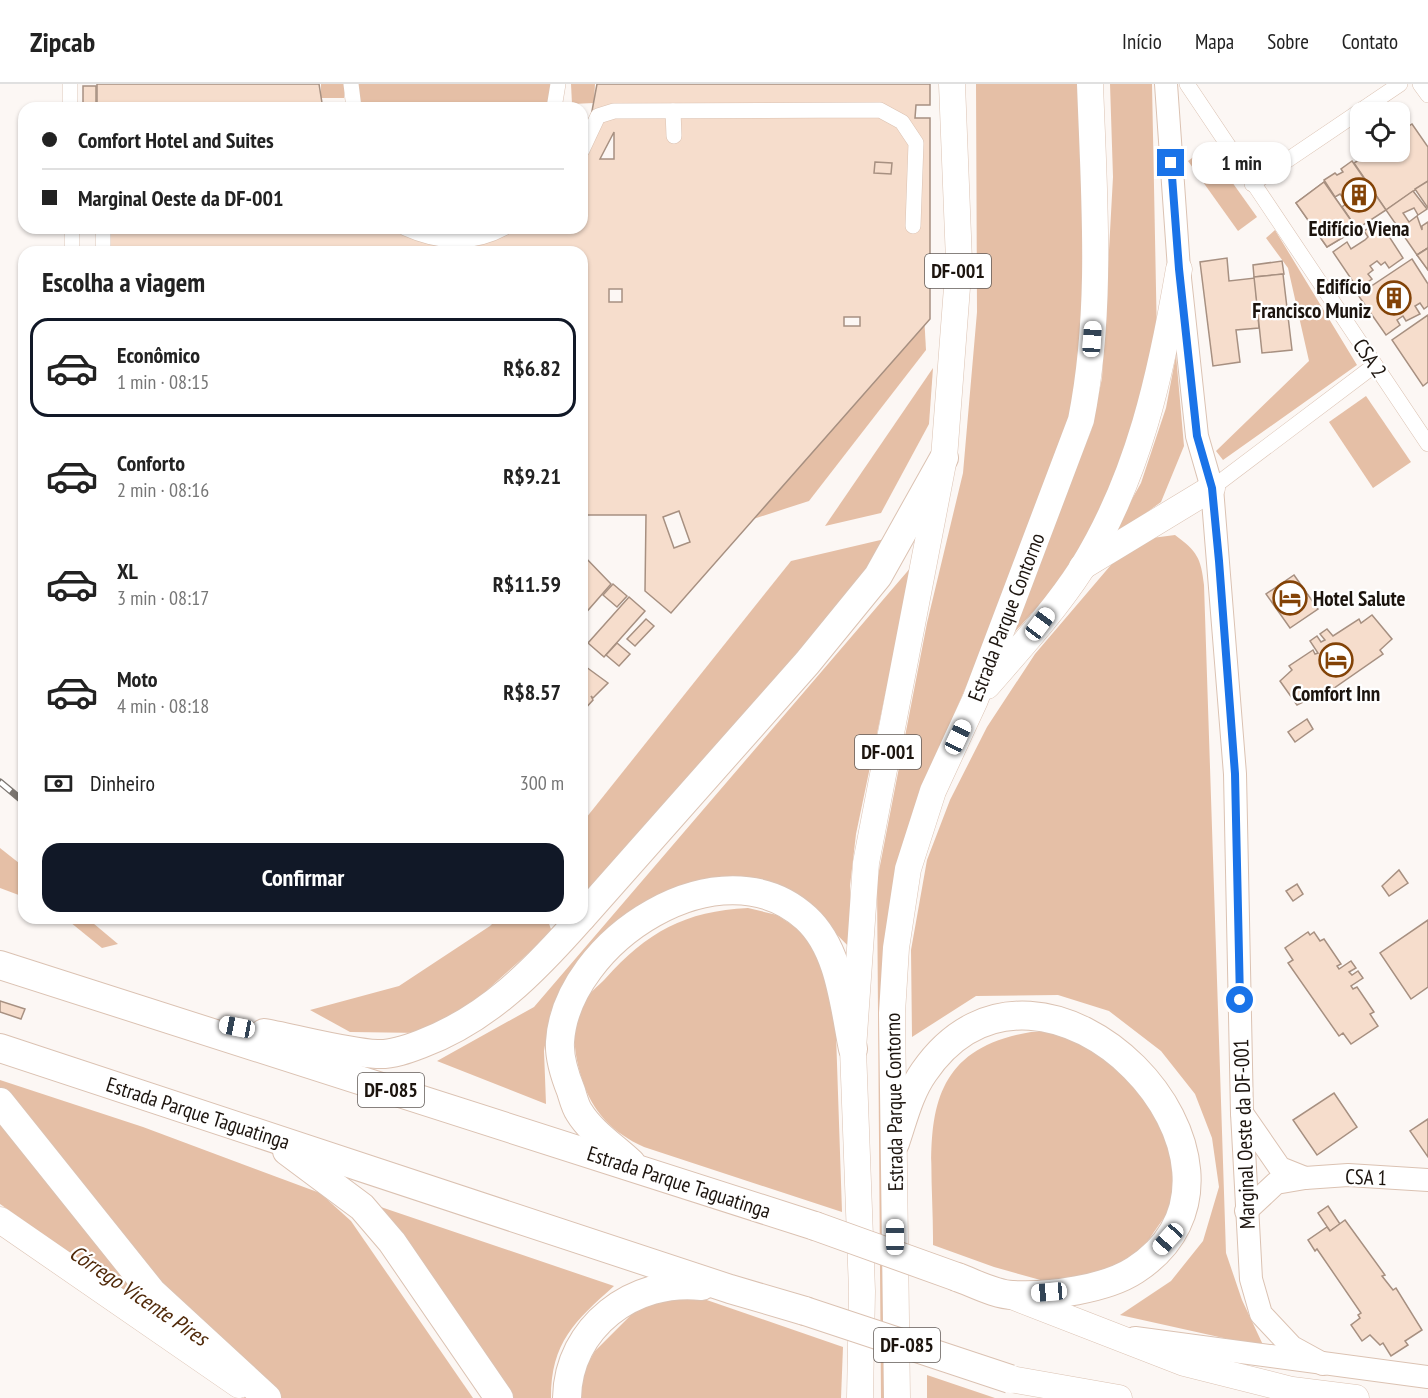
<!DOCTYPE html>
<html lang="pt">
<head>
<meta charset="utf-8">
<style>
  body { margin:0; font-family:"PT Sans Narrow",sans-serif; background:#f2f2f2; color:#222; height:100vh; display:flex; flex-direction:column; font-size:22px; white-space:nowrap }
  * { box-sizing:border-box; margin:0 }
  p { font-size:20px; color:#767676 }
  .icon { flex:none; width:33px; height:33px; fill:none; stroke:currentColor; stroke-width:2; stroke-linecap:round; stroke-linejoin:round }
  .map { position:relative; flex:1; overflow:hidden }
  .panel { position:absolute; left:18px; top:162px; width:570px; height:678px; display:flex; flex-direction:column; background:#fff; border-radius:18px; box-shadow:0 2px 4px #0004 }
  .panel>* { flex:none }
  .guide { position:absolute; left:18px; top:18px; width:570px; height:132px; border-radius:18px; box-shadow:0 2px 4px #0004; display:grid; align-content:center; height:132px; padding:0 24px; background:#fff }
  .buttons { position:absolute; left:1350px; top:18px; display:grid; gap:12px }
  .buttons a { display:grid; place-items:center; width:60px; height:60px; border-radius:12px; background:#fff; box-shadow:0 2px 4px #0004; font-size:30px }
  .end { position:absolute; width:27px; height:27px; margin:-14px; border:8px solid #1a73e8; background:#fff; box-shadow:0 0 0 3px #fff }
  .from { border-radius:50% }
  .bubble { position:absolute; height:42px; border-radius:18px; background:#fff; box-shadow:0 2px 4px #0004; font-size:20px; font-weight:600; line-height:42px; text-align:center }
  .car { position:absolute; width:18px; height:36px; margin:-18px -9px; border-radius:8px; box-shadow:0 0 4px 2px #0007; background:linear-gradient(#fff 24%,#345 0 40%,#fff 0 76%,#345 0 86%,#fff 0) }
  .guide b { display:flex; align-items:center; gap:21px; height:57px; font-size:22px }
  .guide b+b { border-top:2px solid #e0e0e0 }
  .guide i { width:15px; height:15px; background:#222 }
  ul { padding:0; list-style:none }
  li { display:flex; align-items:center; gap:18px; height:99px; margin:0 12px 9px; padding:0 12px; border:3px solid transparent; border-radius:18px }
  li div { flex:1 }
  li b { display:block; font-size:22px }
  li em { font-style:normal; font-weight:600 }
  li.current { border-color:#111827 }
  li>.icon { width:54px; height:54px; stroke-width:1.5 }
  h2 { padding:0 24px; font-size:27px; line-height:72px }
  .pay { display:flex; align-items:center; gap:15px; height:66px; padding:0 24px; font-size:22px }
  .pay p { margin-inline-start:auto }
  .primary-button { display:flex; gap:12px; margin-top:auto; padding:12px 24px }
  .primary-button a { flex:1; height:69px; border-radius:18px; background:#111827; color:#fff; font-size:24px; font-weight:600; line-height:69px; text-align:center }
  header { display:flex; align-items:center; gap:36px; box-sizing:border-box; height:84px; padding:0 30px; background:#fff; border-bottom:2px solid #e0e0e0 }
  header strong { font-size:28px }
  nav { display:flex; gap:33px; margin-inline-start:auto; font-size:21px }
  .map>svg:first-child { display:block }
  .green { fill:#e5bfa6 }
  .building { fill:#f6ddcc; stroke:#a79081; stroke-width:1.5; fill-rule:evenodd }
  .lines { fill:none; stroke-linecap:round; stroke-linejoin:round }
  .minor-casing { stroke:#dbc2b2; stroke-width:16 }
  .secondary-casing { stroke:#dbc2b2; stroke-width:24 }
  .primary-casing { stroke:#dbc2b2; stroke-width:27 }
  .trunk-casing { stroke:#dbc2b2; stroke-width:27 }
  .motorway-casing { stroke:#dbc2b2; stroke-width:30 }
  .minor { stroke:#fff; stroke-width:15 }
  .secondary { stroke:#fff; stroke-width:22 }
  .primary { stroke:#fff; stroke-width:26 }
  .trunk { stroke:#fff; stroke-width:26 }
  .motorway { stroke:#fff; stroke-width:28 }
  .rail-casing { stroke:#7c7671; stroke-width:7 }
  .rail { stroke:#fff; stroke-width:4.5; stroke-dasharray:14; stroke-linecap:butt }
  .motorway-bridge-casing { stroke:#dbc2b2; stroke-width:30; stroke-linecap:butt }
  .motorway-bridge { stroke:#fff; stroke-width:28 }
  .route { stroke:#1a73e8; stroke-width:8 }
  .labels { text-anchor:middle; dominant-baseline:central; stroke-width:4.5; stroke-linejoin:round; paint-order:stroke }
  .shield { fill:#fff; stroke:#605a56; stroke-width:1.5 }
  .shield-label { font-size:20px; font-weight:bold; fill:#1c140e }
  .poi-label { font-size:21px; font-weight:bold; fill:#1c140e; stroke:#fff }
  .street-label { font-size:21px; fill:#1c140e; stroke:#fff }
  .water-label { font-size:22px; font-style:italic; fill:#512a0a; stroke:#fff }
</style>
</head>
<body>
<header>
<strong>Zipcab</strong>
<nav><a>Início</a><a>Mapa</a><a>Sobre</a><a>Contato</a></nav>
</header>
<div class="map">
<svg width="1428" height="1314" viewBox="0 0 1428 1314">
  <rect width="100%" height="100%" fill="#fcf7f4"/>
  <g class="green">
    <rect x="321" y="0" width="23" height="14"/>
    <path d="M 354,0 L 554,0 L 550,24 L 359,24 Z"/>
    <path d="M 571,0 L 595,0 L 594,19 L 572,20 Z"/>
    <path d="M 976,0 L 1079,0 L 1080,79 L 1086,114 L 1089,207 L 1069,340 L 987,554 L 931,684 L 895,799 L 891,1314 L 881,1314 L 877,797 L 927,539 L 963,389 L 977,228 Z"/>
    <path d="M 1110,0 L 1152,0 L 1157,256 L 1144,321 L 1093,445 L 1048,511 L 1014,549 L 1035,486 L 1091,347 L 1102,294 L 1113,93 Z"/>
    <path d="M 1207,63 L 1257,133 L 1238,147 L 1188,77 Z"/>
    <path d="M 1275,146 L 1357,281 L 1223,376 L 1216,367 L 1309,277 L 1288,184 L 1266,154 Z"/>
    <path d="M 923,213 L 926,266 L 809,417 L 750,436 Z"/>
    <path d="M 1176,271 L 1184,362 L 1161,418 L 1109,456 L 1141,399 L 1166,324 Z"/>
    <path d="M 933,284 L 929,340 L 881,429 L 825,442 Z"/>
    <path d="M 1366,312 L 1411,378 L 1373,404 L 1329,338 Z"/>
    <path d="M 1175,451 C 1197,467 1201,474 1204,501 L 1226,1169 L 1242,1216 L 1264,1263 L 1120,1231 L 1171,1197 L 1203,1157 L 1219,1103 L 1212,1054 L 1195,1010 L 1161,967 L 1109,927 L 1058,911 L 976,912 L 912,953 L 911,866 L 927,776 L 950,716 L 987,643 L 1035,570 L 1122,468 L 1152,454 Z"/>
    <path d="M 889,454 L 857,504 L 582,821 L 582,739 L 791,477 Z"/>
    <path d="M 912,482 L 856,750 L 850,802 L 853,867 L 806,819 L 681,805 L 566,899 L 551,927 L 544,967 L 546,1020 L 437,977 L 534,923 Z"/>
    <path d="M 0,764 L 24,783 L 24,813 L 0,804 Z"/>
    <path d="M 748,824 L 777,831 L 804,849 L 827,884 L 836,950 L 842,1128 L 644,1063 C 613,1049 592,1028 582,995 C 574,971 570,942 583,919 C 588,910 598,902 605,895 C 647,848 685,827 748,824 Z"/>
    <path d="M 65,834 L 87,834 L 118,860 L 102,864 Z"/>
    <path d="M 498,834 L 547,834 L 552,848 L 477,915 L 422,949 L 350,948 L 310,926 L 399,902 L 490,842 Z"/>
    <path d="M 1031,948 L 1053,948 L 1073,954 L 1120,981 L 1168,1046 L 1175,1118 L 1128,1185 L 1055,1200 L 994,1183 L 933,1161 C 934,1065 908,968 1031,948 Z"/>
    <path d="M 0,996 L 143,1043 L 320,1109 L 351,1137 L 473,1314 L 276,1314 L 0,1120 Z"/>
    <path d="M 372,1120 L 614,1202 C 575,1237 551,1258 551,1314 L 513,1314 Z"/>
    <path d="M 698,1213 L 843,1263 L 841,1314 L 579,1314 L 586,1283 L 595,1267 L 635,1227 L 657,1218 Z"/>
    <path d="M 927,1291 L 995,1314 L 927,1314 Z"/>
  </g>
  <g class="building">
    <path d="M 97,0 L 319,0 L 322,19 L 317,20 L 319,24 L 110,24 L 110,20 L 97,19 Z"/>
    <path d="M 597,0 L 930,0 L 930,21 L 916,21 L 915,34 L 930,34 L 930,235 L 671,529 L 645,507 L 646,431 L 582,431 L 582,168 L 97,168 L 97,144 L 582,144 L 582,52 L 590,38 ZM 614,48 L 614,75 L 600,75 ZM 609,205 L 622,205 L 622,218 L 609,218 ZM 844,233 L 860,233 L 860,242 L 844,242 ZM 679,427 L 690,458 L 674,464 L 663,433 Z"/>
    <rect x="83" y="2" width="13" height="22"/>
    <path d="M 1412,40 L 1428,63 L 1428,97 L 1386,126 L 1354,79 L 1372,68 L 1400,68 L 1400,48 Z"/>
    <path d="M 1352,77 L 1386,126 L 1357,145 L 1342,123 L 1347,119 L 1340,110 L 1335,113 L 1324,96 L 1335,89 L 1337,91 L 1343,88 L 1341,85 Z"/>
    <path d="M 875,78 L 892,79 L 891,90 L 874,89 Z"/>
    <path d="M 1428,97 L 1428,124 L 1415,105 Z"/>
    <path d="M 1324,98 L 1357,145 L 1327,163 L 1296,119 Z"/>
    <path d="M 1324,98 L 1357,145 L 1327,163 L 1296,119 Z"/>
    <path d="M 1413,107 L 1427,125 L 1418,131 L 1414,124 L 1403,129 L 1409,138 L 1417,132 L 1422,146 L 1422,142 L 1428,138 L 1428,164 L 1417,171 L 1386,126 Z"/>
    <path d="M 1379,137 L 1403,174 L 1389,184 L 1385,178 L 1381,181 L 1377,177 L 1370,182 L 1373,186 L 1368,190 L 1372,195 L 1358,205 L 1333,168 L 1347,158 L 1351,165 L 1365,156 L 1368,153 L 1364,147 Z"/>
    <path d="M 1428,164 L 1428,186 L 1417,171 Z"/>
    <path d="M 1428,164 L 1428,186 L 1417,171 Z"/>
    <path d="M 1227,174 L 1229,197 L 1255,194 L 1259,244 L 1236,246 L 1240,278 L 1213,282 L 1200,178 Z"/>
    <path d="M 1412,175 L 1428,200 L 1428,222 L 1424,225 L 1420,219 L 1415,222 L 1420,230 L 1406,237 L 1403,232 L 1397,236 L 1400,241 L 1386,251 L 1358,211 Z"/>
    <path d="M 1282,177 L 1284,190 L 1254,193 L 1253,181 Z"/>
    <path d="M 1283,190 L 1292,266 L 1262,269 L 1254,193 Z"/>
    <path d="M 1428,231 L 1428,298 L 1423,302 L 1392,256 Z"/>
    <path d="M 582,470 L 611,500 L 583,532 L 585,534 L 582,537 Z"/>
    <path d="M 1294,491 L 1318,525 L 1290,544 L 1266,510 Z"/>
    <path d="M 613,500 L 627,512 L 617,523 L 603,511 Z"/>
    <path d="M 629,513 L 645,527 L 604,573 L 588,559 Z"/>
    <path d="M 1372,531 L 1392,555 L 1380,566 L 1383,570 L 1314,618 L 1311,614 L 1297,621 L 1280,597 L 1292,586 L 1289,582 L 1313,566 L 1315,570 L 1318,569 L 1310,557 L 1317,552 L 1321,558 L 1325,556 L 1320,550 L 1327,545 L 1333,552 L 1359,535 L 1361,539 Z"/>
    <path d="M 646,535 L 654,542 L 635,562 L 627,555 Z"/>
    <path d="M 617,559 L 630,570 L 619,582 L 606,571 Z"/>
    <path d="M 582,580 L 608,599 L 593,614 L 591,612 L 593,616 L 582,628 Z"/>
    <path d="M 1307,635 L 1313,645 L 1295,658 L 1288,648 Z"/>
    <path d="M 1399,786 L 1408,799 L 1389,812 L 1382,802 Z"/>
    <path d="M 1297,800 L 1303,810 L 1293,817 L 1286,807 Z"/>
    <path d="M 1428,836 L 1428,903 L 1411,915 L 1380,869 Z"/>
    <path d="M 1308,848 L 1310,851 L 1314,848 L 1320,857 L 1324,855 L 1341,880 L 1337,882 L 1339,885 L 1351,877 L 1356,884 L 1349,888 L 1352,891 L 1358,887 L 1363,894 L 1351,902 L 1353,905 L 1357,903 L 1374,928 L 1370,930 L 1378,942 L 1351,960 L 1343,949 L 1339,952 L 1288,879 L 1293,876 L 1285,864 Z"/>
    <path d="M 0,917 L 25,925 L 21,935 L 0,928 Z"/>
    <path d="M 1334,1009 L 1357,1043 L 1317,1071 L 1293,1036 Z"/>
    <path d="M 1428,1035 L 1428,1073 L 1410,1047 Z"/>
    <path d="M 1328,1122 L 1340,1140 L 1330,1147 L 1318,1129 Z"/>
    <path d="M 1345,1136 L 1385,1191 L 1382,1192 L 1393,1206 L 1396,1204 L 1422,1246 L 1405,1257 L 1408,1261 L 1391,1272 L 1383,1259 L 1380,1261 L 1370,1251 L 1362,1257 L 1351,1241 L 1360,1234 L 1358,1231 L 1361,1229 L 1317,1165 L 1315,1167 L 1308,1156 L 1327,1143 L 1330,1147 Z"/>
  </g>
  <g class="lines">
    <defs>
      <g id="minor">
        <path d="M 70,0 L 70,24"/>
        <path d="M 351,0 L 354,24"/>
        <path d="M 1187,0 L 1428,360"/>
        <path d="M 1420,0 L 1428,11"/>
        <path d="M 554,24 L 558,0"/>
        <path d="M 673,27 L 674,52"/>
        <path d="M 582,66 L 598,32 L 614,27 L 880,26 L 902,38 L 916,59 L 913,142"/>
        <path d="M 1252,100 L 1400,0"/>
        <path d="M 72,144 L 72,168"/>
        <path d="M 405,144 C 438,159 471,162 504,144"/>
        <path d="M 103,168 L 103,144"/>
        <path d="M 1212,404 L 1375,281"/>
      </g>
      <g id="secondary">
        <path d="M 1166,0 L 1179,185 L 1197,352 L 1212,404 L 1235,690 L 1242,1029 L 1251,1195 L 1261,1230 L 1292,1263 L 1323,1280"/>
        <path d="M 1242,1029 L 1280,1084 L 1305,1094"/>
        <path d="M 1246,1127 L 1276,1099 L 1305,1094 L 1348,1091 L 1428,1096"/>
        <path d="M 1135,1254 L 1428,1293"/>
      </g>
      <g id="primary">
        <path d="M 0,1136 L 239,1301"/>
        <path d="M 1014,1213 L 1184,1279 L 1292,1306 L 1356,1314"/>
        <path d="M 1010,1295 L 1119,1314"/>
      </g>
      <g id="trunk">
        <path d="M 1082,483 L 1212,404"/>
        <path d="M 987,602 C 1020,564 1055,526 1082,484 C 1139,392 1161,290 1179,185"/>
        <path d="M 860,1314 L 862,1207 L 853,965 L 866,779 L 944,374 L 959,177 L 952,0"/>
        <path d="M 897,1314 L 892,929 L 896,864 L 908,785 L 933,707 L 975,616 L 1081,336 C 1103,226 1094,111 1090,0"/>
      </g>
      <g id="motorway">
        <path d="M 582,833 L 807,579 L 878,492 L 944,374"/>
        <path d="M 0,881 L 815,1142"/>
        <path d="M 264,949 C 298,955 344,968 377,970 C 392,971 408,965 421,960 C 488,935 535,886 581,834"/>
        <path d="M 0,964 L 730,1205 L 805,1227"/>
        <path d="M 0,1018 L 152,1208 L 267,1314"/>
        <path d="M 895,1059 C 903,1036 909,1009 924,988 C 1043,816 1295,1082 1135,1186 C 1106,1205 1049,1213 1013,1211 C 996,1211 974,1199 957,1193"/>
        <path d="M 287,1067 L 362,1123 L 392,1158 L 499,1314"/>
        <path d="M 631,1079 C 614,1063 591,1048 579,1028 C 575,1022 573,1013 571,1007 C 565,992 559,974 560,958 C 566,857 721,756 806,834 C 840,865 844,922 853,965"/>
        <path d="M 567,1314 C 568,1243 634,1194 702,1202"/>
      </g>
    </defs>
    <use href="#minor" class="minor-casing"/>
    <use href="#secondary" class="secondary-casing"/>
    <use href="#primary" class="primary-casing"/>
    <use href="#trunk" class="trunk-casing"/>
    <use href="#motorway" class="motorway-casing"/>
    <use href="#minor" class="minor"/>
    <use href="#secondary" class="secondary"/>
    <use href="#primary" class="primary"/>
    <use href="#trunk" class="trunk"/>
    <use href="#motorway" class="motorway"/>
    <defs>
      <path id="rail" d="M 0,698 L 24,718"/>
    </defs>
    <use href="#rail" class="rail-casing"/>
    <use href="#rail" class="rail"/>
    <defs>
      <g id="motorway-bridge">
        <path d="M 815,1142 L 957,1193"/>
        <path d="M 805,1227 L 1010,1295"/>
      </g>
    </defs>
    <use href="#motorway-bridge" class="motorway-bridge-casing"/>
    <use href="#motorway-bridge" class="motorway-bridge"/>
  </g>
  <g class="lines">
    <path class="route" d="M 1171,79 L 1179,185 L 1197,352 L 1212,404 L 1219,477 L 1235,690 L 1240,916"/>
  </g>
  <defs>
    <symbol id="building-ring" viewBox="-11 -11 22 22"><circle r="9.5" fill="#fff" stroke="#834307" stroke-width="1.5"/><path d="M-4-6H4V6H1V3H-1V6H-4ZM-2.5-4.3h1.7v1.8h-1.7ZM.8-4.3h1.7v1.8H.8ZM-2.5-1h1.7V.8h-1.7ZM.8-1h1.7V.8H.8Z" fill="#834307"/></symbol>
    <symbol id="hotel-ring" viewBox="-11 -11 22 22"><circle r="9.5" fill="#fff" stroke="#834307" stroke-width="1.5"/><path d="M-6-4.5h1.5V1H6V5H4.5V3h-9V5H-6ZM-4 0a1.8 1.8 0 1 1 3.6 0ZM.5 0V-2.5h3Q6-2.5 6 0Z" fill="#834307"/></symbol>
  </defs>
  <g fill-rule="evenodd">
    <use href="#building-ring" x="1340" y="92" width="38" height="38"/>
    <use href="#building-ring" x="1375" y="195" width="38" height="38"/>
    <use href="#hotel-ring" x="1271" y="495" width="38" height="38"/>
    <use href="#hotel-ring" x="1317" y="557" width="38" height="38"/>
  </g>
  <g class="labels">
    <g class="shield">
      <rect x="925" y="170" width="66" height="34" rx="4.5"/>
      <rect x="855" y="651" width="66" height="34" rx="4.5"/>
      <rect x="358" y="989" width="66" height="34" rx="4.5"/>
      <rect x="874" y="1244" width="66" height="34" rx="4.5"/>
    </g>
    <g class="shield-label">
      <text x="958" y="187">DF-001</text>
      <text x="888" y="668">DF-001</text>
      <text x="391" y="1006">DF-085</text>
      <text x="907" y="1261">DF-085</text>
    </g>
    <g class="poi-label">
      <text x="1359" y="144">Edifício Viena</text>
      <text x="1371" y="202" text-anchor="end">Edifício<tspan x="1371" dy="24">Francisco Muniz</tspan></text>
      <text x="1313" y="514" text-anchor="start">Hotel Salute</text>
      <text x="1336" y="609">Comfort Inn</text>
    </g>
    <g class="street-label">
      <text transform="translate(1370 274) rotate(56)">CSA 2</text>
      <text transform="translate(1006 533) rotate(-69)">Estrada Parque Contorno</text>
      <text transform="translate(894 1018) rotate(-91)">Estrada Parque Contorno</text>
      <text transform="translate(198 1029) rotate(18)">Estrada Parque Taguatinga</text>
      <text transform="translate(1244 1050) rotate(-92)">Marginal Oeste da DF-001</text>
      <text transform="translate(1366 1093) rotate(2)">CSA 1</text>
      <text transform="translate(679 1098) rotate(18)">Estrada Parque Taguatinga</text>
    </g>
    <g class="water-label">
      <text transform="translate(139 1211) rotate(34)">Córrego Vicente Pires</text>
    </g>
  </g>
</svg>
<div class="buttons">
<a><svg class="icon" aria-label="locate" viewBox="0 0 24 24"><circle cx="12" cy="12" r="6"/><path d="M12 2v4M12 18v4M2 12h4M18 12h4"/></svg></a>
</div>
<i class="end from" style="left:1240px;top:916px"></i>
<i class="end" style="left:1171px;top:79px"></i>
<div class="bubble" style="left:1192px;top:58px;width:99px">1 min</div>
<i class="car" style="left:1092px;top:255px;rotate:4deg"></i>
<i class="car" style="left:1040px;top:540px;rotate:37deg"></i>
<i class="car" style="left:958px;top:653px;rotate:25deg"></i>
<i class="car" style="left:237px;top:943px;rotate:281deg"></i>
<i class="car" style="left:895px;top:1153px;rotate:0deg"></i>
<i class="car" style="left:1168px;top:1155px;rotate:222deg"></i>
<i class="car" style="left:1049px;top:1208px;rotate:265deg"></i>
<div class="guide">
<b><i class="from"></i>Comfort Hotel and Suites</b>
<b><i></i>Marginal Oeste da DF-001</b>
</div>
<section class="panel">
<h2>Escolha a viagem</h2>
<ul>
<li class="current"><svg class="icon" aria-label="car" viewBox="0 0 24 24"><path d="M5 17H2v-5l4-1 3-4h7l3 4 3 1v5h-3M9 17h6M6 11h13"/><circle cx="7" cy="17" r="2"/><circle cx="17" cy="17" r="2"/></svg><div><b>Econômico</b><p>1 min · 08:15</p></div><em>R$6.82</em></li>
<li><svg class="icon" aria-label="car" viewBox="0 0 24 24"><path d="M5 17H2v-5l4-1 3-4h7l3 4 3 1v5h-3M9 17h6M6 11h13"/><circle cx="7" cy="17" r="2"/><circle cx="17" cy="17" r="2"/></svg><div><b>Conforto</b><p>2 min · 08:16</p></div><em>R$9.21</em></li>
<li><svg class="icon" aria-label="car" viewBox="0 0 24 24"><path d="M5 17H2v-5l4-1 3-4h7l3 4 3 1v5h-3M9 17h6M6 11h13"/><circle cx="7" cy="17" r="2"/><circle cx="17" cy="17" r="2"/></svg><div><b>XL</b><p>3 min · 08:17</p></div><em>R$11.59</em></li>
<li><svg class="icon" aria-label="car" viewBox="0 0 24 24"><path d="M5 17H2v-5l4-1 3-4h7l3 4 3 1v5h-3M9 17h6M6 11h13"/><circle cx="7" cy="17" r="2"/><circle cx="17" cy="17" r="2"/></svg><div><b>Moto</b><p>4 min · 08:18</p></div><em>R$8.57</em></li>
</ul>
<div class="pay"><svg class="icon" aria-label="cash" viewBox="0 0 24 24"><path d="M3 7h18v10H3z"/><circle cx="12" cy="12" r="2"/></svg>Dinheiro<p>300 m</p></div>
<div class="primary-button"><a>Confirmar</a></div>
</section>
</div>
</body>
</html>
